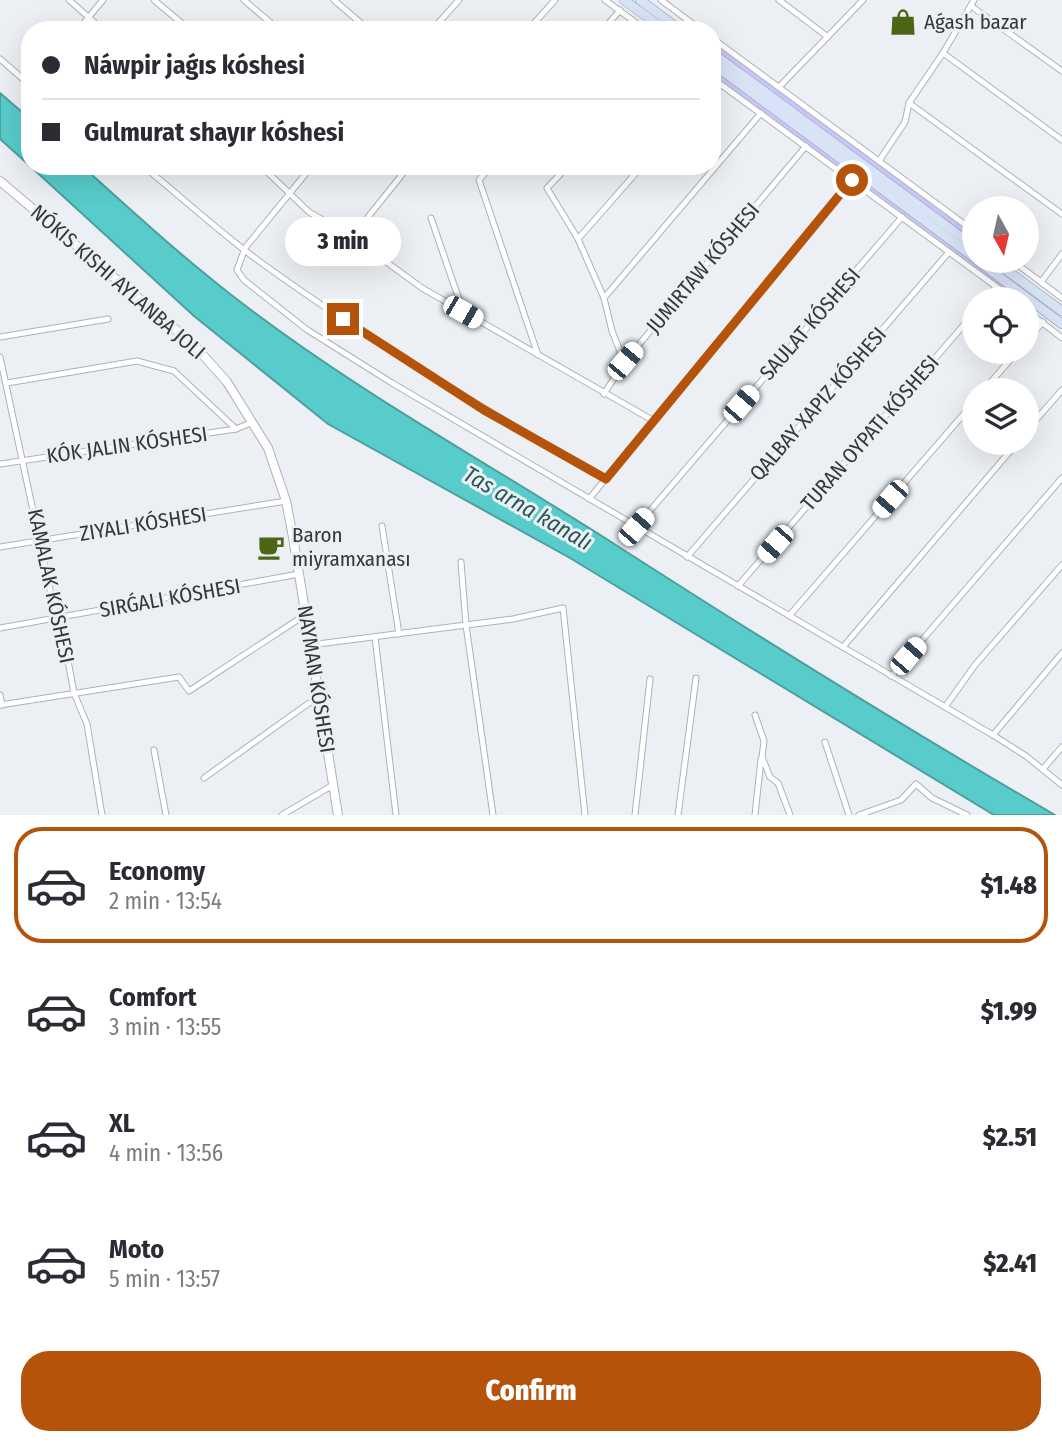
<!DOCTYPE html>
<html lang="en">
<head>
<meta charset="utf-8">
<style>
  body { margin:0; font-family:"Fira Sans Condensed",sans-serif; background:#f7f7f7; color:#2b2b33; height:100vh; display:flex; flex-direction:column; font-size:26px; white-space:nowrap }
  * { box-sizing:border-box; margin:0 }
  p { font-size:23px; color:#7c7c81 }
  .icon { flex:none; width:38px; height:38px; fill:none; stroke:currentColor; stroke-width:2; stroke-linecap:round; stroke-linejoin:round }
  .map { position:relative; height:815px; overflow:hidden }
  .sheet { display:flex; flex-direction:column; background:#fff; flex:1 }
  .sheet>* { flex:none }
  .banner { position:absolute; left:21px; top:21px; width:700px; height:154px; border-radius:28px; box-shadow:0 7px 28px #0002; display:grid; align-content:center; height:154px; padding:0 21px; background:#fff }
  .needle { width:46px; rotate:172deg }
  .buttons { position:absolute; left:962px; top:196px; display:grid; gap:14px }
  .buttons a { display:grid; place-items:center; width:77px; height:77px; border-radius:50%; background:#fff; box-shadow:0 7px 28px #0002; font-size:35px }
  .end { position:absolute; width:32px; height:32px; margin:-16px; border:9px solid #b45309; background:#fff; box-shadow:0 0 0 4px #fff }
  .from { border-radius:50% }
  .bubble { position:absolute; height:49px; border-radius:24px; background:#fff; box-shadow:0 7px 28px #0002; font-size:23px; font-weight:800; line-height:49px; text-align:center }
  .car { position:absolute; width:21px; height:42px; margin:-21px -10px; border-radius:9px; box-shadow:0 0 5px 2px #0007; background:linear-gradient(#fff 24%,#345 0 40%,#fff 0 76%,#345 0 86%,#fff 0) }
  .banner b { display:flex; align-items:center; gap:24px; height:66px; font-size:26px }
  .banner b+b { border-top:2px solid #e1e1e2 }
  .banner i { width:18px; height:18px; background:#2b2b33 }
  ul { padding:12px 0 0; list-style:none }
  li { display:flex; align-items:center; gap:21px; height:116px; margin:0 14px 10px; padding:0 7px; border:4px solid transparent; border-radius:28px }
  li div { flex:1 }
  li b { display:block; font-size:26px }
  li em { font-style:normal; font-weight:800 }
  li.current { border-color:#b45309 }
  li>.icon { width:63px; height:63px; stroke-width:1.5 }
  .action { display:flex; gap:14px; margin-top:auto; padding:14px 21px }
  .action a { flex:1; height:80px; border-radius:28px; background:#b45309; color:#fff; font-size:28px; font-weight:800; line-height:80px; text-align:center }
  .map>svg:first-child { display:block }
  .green { fill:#c8c5fb }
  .water { fill:#57cccb; stroke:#4d9f9f; stroke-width:2 }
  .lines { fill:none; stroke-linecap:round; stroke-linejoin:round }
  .minor-casing { stroke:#aeb2b5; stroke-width:7 }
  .secondary-casing { stroke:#aeb2b5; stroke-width:10 }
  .primary-casing { stroke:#8f9ab0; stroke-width:10 }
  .minor { stroke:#fff; stroke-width:5 }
  .secondary { stroke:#fff; stroke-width:8 }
  .primary { stroke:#d9e3f6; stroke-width:9 }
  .route { stroke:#b45309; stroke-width:9 }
  .labels { text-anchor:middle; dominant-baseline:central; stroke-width:6; stroke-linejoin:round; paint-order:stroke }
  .poi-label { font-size:21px; fill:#363739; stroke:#ecf0f4; text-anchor:start }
  .street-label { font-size:21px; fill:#363739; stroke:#ecf0f4 }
  .water-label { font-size:23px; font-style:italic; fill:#265958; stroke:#ecf0f4 }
</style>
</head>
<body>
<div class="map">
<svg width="1062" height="815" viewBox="0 0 1062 815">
  <rect width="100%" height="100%" fill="#ecf0f4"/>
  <g class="green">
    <path d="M 712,40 L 975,235 L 975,242 L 712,49 Z"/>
    <path d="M 712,68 L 853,171 L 849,175 L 712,74 Z"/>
    <path d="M 860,177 L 1023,299 L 1018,299 L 857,180 Z"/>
  </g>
  <g class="water">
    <path d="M 0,93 L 30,119 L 30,166 L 0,139 Z"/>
    <path d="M 30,166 L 82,166 C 132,211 181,256 234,297 C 355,391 490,464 619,547 C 762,639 907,729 1055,815 L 994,815 L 570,558 L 328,424 L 194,316 Z"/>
  </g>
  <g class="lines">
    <defs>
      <g id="minor">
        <path d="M 69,0 L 103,30"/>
        <path d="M 154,0 L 190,30"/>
        <path d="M 244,0 L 279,30"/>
        <path d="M 334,0 L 369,30"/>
        <path d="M 605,0 L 646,30"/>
        <path d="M 661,0 L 701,30"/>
        <path d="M 779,0 L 828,37"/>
        <path d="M 971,6 L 1062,71"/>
        <path d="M 78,30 L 103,0"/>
        <path d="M 432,30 L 459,0"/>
        <path d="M 528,30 L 555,0"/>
        <path d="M 603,30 L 620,10"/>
        <path d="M 712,38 L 975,232"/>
        <path d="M 943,53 L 1062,140"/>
        <path d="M 0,59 L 30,85"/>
        <path d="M 712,78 L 1013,299"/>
        <path d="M 779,87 L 863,0"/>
        <path d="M 909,103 L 1062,214"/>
        <path d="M 879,161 L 905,122 L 909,103 L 943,53 L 974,0"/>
        <path d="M 143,166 C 183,198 221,234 263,264 C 373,343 488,412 606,479"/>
        <path d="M 261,166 L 309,212 L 352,237 L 422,288 L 654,421"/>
        <path d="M 312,166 L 245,248 L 237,270 L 244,280 L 306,329 L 392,383 L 993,735 L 1026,756 L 1062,785"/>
        <path d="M 491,166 L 479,180 L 538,355"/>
        <path d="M 568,166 L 547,188 L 578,239 L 604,298 L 612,331 L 624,361"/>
        <path d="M 431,218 L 463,311"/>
        <path d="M 352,237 L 409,166"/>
        <path d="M 578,239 L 642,166"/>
        <path d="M 1013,261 L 1062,298"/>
        <path d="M 1041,282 L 1062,254"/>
        <path d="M 604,298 L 761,113"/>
        <path d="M 986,299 L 996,287"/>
        <path d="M 1027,311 L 1062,338"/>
        <path d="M 0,337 L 108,319"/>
        <path d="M 1027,340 L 1043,322"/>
        <path d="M 0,357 L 55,613 L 60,618 L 74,693 L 87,724 L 102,815"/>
        <path d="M 7,383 L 137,361 L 174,371 L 236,429"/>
        <path d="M 984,390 L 1017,352"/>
        <path d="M 604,394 L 625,361 L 806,146"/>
        <path d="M 1027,430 L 1062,390"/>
        <path d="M 0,464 L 236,429 L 253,422"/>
        <path d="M 589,499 L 858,171"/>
        <path d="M 382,526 L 399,634"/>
        <path d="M 636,527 L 902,217"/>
        <path d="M 0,547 L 286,501"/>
        <path d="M 687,557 L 949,252"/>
        <path d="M 461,562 L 466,625 L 493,815"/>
        <path d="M 738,586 L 975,312"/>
        <path d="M 789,616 L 975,401"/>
        <path d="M 0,628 L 299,574"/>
        <path d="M 375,637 L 396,815"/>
        <path d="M 310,645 L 513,619 L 563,608 L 585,815"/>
        <path d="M 843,647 L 1017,443"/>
        <path d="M 891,676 L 1062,478"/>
        <path d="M 0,695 L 2,705"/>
        <path d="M 0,705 L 179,677 L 189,691 L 305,615"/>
        <path d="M 945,707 L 975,665 L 1062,565"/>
        <path d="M 755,715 L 764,741 L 762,757 L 770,777 L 778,783 L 790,815"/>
        <path d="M 993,735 L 1062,653"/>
        <path d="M 825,742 L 849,815"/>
        <path d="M 154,750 L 166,815"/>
        <path d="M 1043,769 L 1062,747"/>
        <path d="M 204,778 L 309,703 L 319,701"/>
        <path d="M 282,815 L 333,785"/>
        <path d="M 635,815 L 650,679"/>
        <path d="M 678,815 L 696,678"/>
        <path d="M 755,815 L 761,759"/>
        <path d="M 859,815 L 901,800 L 916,784 L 932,798 L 967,815"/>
      </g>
      <path id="secondary" d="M 0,181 L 194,345 L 227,382 L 268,448 L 286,501 L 293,537 L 338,815"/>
      <g id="primary">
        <path d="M 624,0 L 665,30"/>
        <path d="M 640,0 L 680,30"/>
        <path d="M 712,53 L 975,247"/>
        <path d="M 712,63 L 975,258"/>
        <path d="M 978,261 L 1062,324"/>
        <path d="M 994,261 L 1062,311"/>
      </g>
    </defs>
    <use href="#minor" class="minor-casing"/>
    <use href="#secondary" class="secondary-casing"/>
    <use href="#primary" class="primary-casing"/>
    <use href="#minor" class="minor"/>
    <use href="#secondary" class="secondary"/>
    <use href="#primary" class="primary"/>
  </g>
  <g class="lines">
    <path class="route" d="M 343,319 L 484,410 L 606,479 L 852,180"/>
  </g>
  <defs>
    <symbol id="shop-bare" viewBox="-9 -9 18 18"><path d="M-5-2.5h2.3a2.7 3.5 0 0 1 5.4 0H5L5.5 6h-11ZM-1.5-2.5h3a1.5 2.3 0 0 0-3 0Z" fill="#4d6616" stroke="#ecf0f4" stroke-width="2.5" paint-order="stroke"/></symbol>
    <symbol id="cafe-bare" viewBox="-9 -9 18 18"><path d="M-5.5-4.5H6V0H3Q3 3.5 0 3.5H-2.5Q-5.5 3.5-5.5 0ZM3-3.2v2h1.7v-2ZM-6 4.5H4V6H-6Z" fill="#4d6616" stroke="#ecf0f4" stroke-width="2.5" paint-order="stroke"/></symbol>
  </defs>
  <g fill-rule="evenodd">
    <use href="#shop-bare" x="884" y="3" width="38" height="38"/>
    <use href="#cafe-bare" x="252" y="528" width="38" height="38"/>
  </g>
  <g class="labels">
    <g class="poi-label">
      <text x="924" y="22">Aǵash bazar</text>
      <text x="292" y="535">Baron<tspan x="292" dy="24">miyramxanası</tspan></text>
    </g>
    <g class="street-label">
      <text transform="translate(703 268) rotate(-50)">JUMIRTAW KÓSHESI</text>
      <text transform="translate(118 282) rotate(41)">NÓKIS KISHI AYLANBA JOLI</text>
      <text transform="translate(810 324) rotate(-49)">SAULAT KÓSHESI</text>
      <text transform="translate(818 404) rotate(-49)">QALBAY XAPIZ KÓSHESI</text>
      <text transform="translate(870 433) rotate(-49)">TURAN OYPATI KÓSHESI</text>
      <text transform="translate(127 445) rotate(-8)">KÓK JALIN KÓSHESI</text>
      <text transform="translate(143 524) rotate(-9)">ZIYALI KÓSHESI</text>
      <text transform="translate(51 586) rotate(78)">KAMALAK KÓSHESI</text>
      <text transform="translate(170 598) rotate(-10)">SIRǴALI KÓSHESI</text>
      <text transform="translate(316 679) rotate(81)">NAYMAN KÓSHESI</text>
    </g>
    <g class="water-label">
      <text transform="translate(528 508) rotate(30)">Tas arna kanalı</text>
    </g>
  </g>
</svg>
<div class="buttons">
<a><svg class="needle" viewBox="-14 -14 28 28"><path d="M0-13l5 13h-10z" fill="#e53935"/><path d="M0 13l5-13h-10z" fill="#7c7c81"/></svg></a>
<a><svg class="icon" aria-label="locate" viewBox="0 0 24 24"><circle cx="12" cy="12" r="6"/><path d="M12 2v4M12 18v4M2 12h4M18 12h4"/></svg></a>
<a><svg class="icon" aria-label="layers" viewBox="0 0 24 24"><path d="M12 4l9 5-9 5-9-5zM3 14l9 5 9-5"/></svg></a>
</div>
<i class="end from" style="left:852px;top:180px"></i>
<i class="end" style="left:343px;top:319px"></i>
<div class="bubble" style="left:285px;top:217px;width:116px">3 min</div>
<i class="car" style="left:463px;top:312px;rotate:120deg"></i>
<i class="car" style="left:625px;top:361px;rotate:40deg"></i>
<i class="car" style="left:741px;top:404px;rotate:41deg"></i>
<i class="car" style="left:890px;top:499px;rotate:221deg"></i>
<i class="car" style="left:636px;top:527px;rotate:41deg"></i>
<i class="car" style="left:775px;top:544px;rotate:221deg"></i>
<i class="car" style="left:908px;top:656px;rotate:41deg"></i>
<div class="banner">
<b><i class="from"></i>Náwpir jaǵıs kóshesi</b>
<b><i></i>Gulmurat shayır kóshesi</b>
</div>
</div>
<section class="sheet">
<ul>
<li class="current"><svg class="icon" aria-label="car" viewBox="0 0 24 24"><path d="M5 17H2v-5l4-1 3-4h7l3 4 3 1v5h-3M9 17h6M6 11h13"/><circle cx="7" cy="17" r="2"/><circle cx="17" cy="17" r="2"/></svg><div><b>Economy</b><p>2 min · 13:54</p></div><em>$1.48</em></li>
<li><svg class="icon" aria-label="car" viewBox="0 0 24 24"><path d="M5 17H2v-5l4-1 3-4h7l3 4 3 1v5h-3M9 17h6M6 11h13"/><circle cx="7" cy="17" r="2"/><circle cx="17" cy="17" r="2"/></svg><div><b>Comfort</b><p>3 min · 13:55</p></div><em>$1.99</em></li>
<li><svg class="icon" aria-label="car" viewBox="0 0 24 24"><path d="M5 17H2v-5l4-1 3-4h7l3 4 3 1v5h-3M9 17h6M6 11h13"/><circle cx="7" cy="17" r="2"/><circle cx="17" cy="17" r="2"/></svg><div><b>XL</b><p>4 min · 13:56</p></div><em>$2.51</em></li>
<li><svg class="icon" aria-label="car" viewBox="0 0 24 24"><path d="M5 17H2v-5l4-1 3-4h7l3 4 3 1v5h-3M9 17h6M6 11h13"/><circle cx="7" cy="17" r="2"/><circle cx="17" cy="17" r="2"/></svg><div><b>Moto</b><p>5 min · 13:57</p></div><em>$2.41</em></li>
</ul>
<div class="action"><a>Confirm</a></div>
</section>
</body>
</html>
